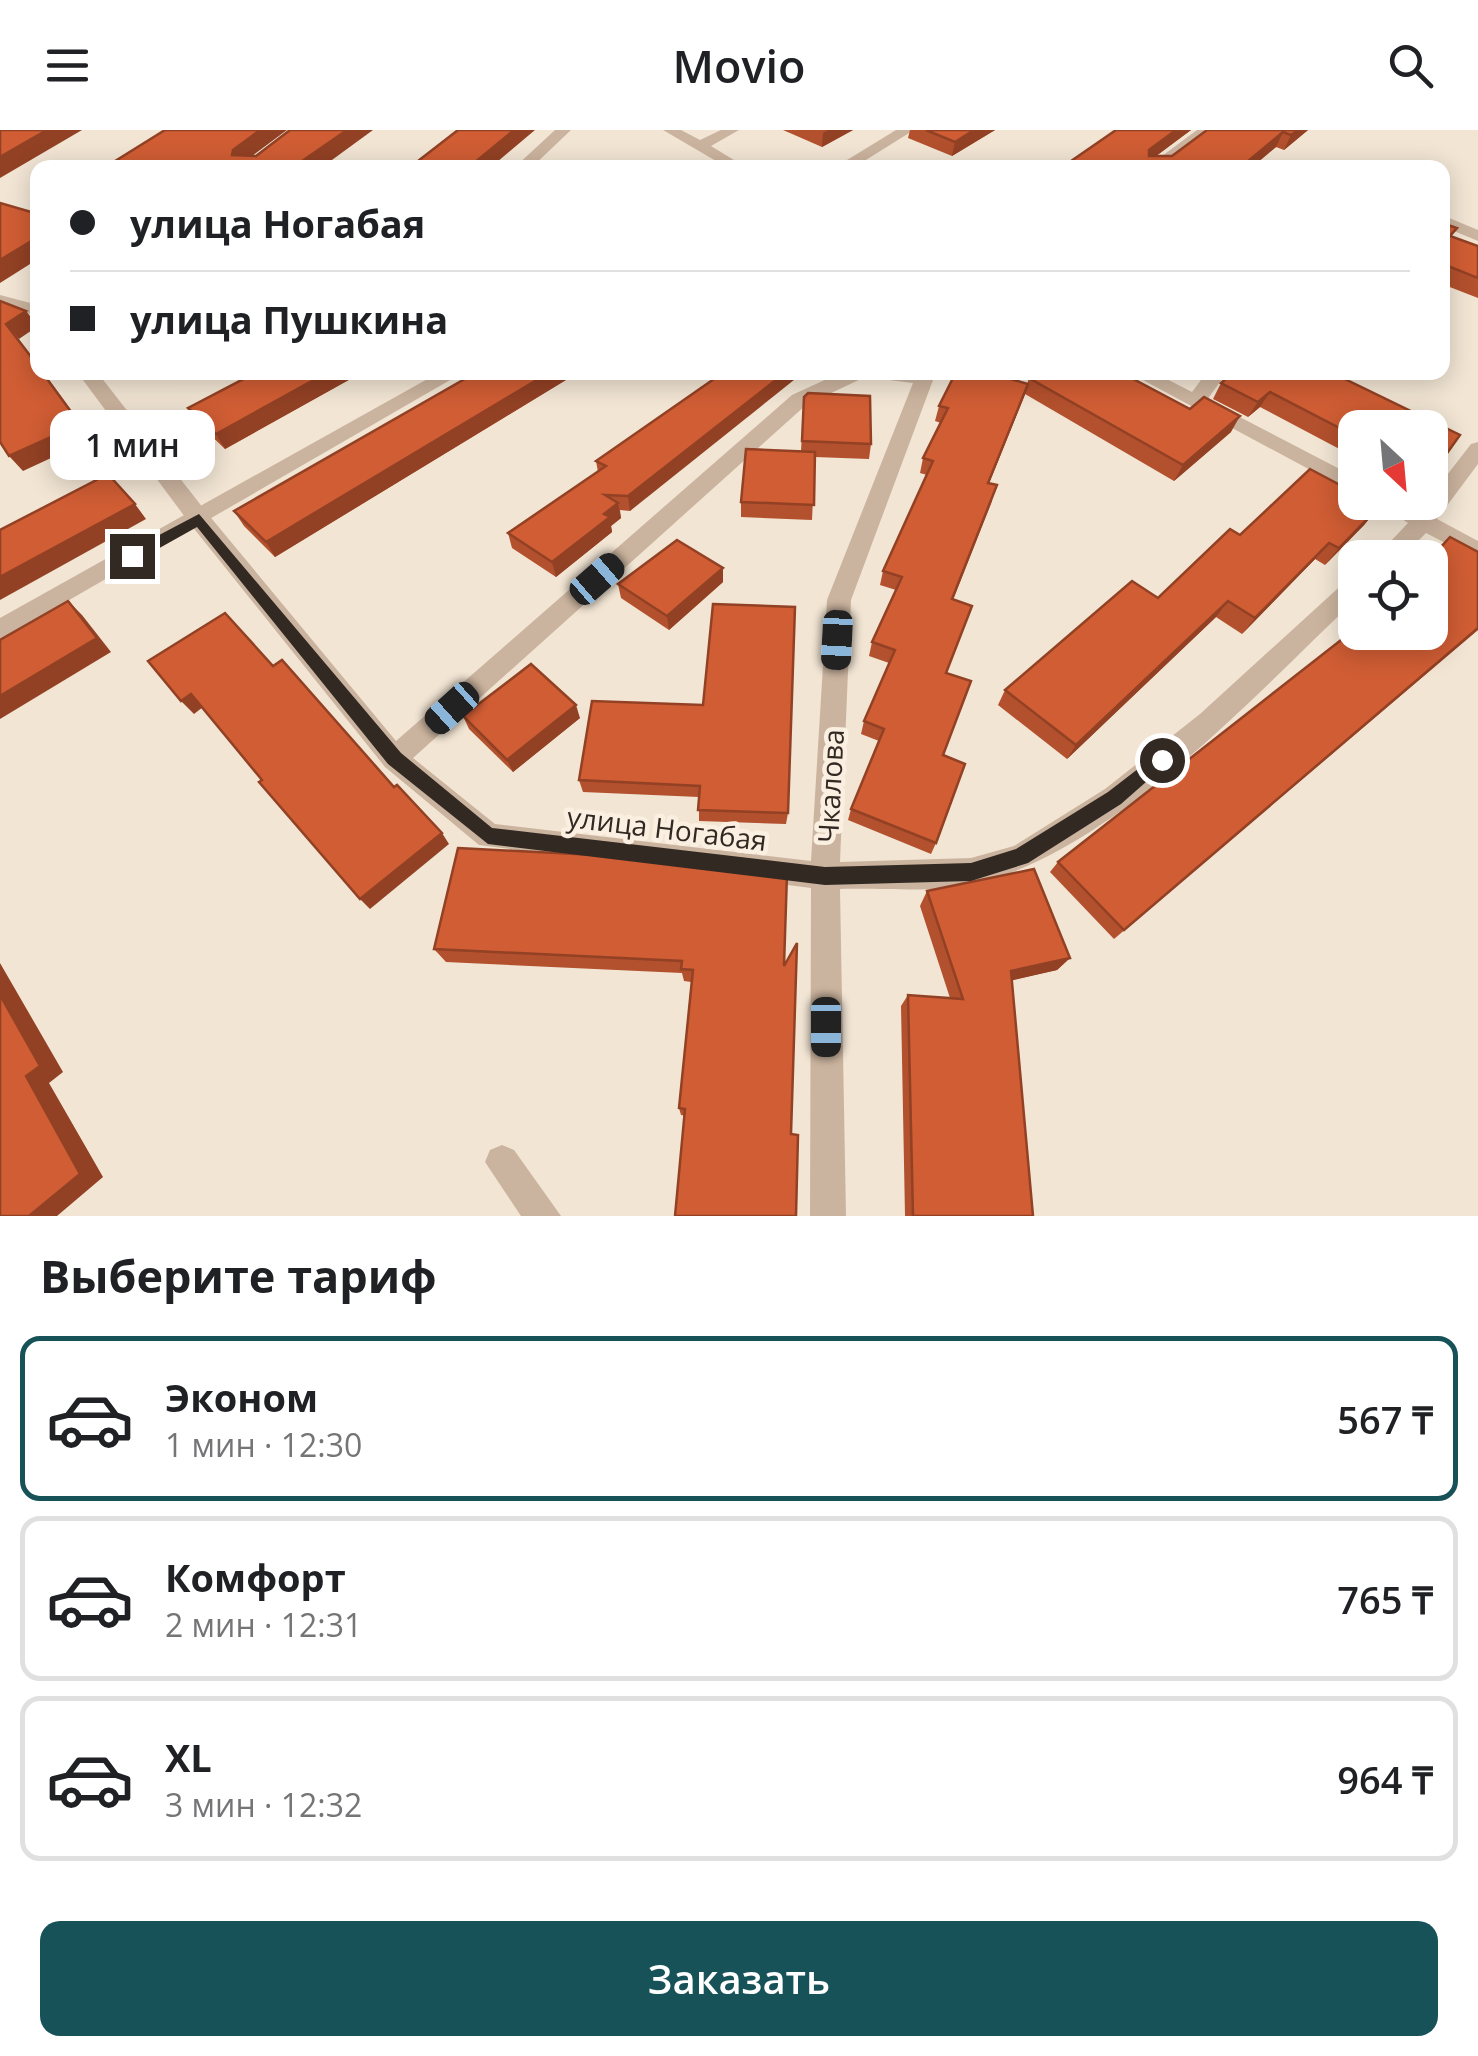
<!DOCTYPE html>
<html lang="ru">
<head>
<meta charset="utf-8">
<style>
  body { margin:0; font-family:"Open Sans",sans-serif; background:#f6f6f6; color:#202124; height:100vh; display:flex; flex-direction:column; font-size:38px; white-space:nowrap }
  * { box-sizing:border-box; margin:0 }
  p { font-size:32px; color:#757577 }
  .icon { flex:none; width:55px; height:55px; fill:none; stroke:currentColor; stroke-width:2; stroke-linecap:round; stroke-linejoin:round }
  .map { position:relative; height:1086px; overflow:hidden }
  .details { display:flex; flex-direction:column; background:#fff; flex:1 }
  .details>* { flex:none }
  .guide { position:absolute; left:30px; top:30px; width:1420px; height:220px; border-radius:20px; box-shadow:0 5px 25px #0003; display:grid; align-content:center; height:220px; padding:0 40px; background:#fff }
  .needle { width:65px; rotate:154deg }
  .fabs { position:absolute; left:1338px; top:280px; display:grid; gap:20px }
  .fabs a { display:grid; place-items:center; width:110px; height:110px; border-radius:20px; background:#fff; box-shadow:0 5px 25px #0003; font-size:50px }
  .end { position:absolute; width:45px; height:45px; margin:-22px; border:12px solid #332923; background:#fff; box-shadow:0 0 0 5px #fff }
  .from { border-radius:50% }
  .bubble { position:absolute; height:70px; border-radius:20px; background:#fff; box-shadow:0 5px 25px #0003; font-size:32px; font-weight:600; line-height:70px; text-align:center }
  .car { position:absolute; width:30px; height:60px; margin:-30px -15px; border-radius:12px; box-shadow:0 0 8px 2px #0007; background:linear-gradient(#222 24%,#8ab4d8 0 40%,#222 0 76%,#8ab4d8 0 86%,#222 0) }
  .guide b { display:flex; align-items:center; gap:35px; height:95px; font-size:38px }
  .guide b+b { border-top:2px solid #e0e0e0 }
  .guide i { width:25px; height:25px; background:#202124 }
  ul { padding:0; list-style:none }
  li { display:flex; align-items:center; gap:30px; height:165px; margin:0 20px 15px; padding:0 20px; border:5px solid #e0e0e0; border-radius:20px }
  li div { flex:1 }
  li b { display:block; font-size:38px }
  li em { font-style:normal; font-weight:600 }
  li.current { border-color:#165258 }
  li>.icon { width:90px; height:90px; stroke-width:1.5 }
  h2 { padding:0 40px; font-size:45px; line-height:120px }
  .button { display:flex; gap:20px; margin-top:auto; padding:20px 40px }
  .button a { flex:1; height:115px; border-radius:20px; background:#165258; color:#fff; font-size:40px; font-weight:600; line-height:115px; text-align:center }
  header { display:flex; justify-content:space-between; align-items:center; height:130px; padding:0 40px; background:#fff; font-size:45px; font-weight:600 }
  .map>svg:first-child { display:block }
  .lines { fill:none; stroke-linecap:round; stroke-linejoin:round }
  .minor { fill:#cbb49f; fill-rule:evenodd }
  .tertiary { fill:#cbb49f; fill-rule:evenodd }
  .wall { fill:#b3502d }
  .shaded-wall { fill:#924124 }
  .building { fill:#d05d34; stroke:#924124; stroke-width:2.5 }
  .route { fill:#332923 }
  .labels { text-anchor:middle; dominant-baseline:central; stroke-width:9; stroke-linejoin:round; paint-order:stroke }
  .street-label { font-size:28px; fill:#332923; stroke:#faefe0 }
</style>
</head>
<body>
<header><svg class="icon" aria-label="menu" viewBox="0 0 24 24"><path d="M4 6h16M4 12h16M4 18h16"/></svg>Movio<svg class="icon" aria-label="search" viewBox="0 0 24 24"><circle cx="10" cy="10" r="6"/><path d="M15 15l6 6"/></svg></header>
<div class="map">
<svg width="1478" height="1086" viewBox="0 0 1478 1086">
  <rect width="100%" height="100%" fill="#f2e5d4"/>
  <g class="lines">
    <g class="minor">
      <path d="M 555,0 L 571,0 L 531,38 L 514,38 Z"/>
      <path d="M 663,0 L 681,0 L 700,10 L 721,0 L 739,0 L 711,16 L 747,38 L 728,38 Z"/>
      <path d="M 1197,0 L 1214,0 L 1164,38 L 1146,38 Z"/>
      <path d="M 1442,85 L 1478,100 L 1478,111 L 1442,96 Z"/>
      <path d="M 0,165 L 38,175 L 38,186 L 0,176 Z"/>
      <path d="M 77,242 L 97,242 L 207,383 L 396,611 L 792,265 L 842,242 L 936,242 L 851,470 L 840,732 L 971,728 L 1014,716 L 1105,659 L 1200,584 L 1347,450 L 1355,447 L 1355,470 C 1252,568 1116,718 976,754 C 941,763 878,758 840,759 L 846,1086 L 810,1086 L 811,758 L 479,715 L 385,637 L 191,395 ZM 865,247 L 913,253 L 827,470 L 811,731 L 495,694 L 413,628 L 806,275 Z"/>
      <path d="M 1128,242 L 1153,242 L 1192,262 L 1207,242 L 1227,242 L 1207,270 L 1355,347 L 1355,364 Z"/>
      <path d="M 1478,312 L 1478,334 L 1437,389 L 1478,411 L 1478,430 L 1426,403 L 1401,428 L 1375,428 L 1408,393 L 1376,372 L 1406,372 L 1420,380 L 1430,372 L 1430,367 L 1471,314 Z"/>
      <path d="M 502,1015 L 514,1020 L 561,1086 L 521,1086 L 485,1032 L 490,1020 Z"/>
    </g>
    <g class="tertiary">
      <path d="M 896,0 L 914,0 L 853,38 L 834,38 Z"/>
      <path d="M 440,242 L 464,242 L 0,510 L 0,488 Z"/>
    </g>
  </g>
  <g class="wall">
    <path d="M 783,0 L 853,0 L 822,17 Z"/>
    <path d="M 910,0 L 995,0 L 952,26 L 908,8 Z"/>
    <path d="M 1116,0 L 1191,0 L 1156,26 L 1172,26 L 1207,0 L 1308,0 L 1284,20 L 1276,17 L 1251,38 L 1061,38 Z"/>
    <path d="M 1442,93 L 1457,98 L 1451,106 L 1478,116 L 1478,168 L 1442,154 Z"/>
    <path d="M 257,242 L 363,242 L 225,319 L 198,293 L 188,278 Z"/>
    <path d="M 477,242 L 579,242 L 275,427 L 244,396 L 234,381 Z"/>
    <path d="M 724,242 L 630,381 L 620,380 L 621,388 L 611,396 L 612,402 L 556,447 L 512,418 L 508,403 L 598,342 L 596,331 Z"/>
    <path d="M 1234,242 L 1354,242 L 1347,250 L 1460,305 L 1430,345 L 1430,298 L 1355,298 L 1355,323 L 1350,320 L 1347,323 L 1260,277 L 1248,287 L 1213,269 L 1221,253 Z"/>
    <path d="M 1029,248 L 1231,302 L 1174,351 L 1025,264 L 989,353 L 992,371 L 953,470 L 947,543 L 943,625 L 936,713 L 931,724 L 848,690 L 851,679 L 879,611 L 861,604 L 864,591 L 889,533 L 869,526 L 872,512 L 896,460 L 880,455 L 883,441 L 927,345 L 920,343 L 923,328 L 941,293 L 935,291 L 939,276 L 1027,254 Z"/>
    <path d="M 804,267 L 871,314 L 869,329 L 815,327 L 812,390 L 741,387 L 741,372 L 801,321 Z"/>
    <path d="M 1365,394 L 1325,435 L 1315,429 L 1242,504 L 1216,487 L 1067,629 L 998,575 L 1005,560 L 1158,468 L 1240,405 Z"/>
    <path d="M 1478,422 L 1478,500 L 1114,809 L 1050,742 L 1058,732 Z"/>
    <path d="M 723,438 L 723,452 L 669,500 L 621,468 L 618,454 Z"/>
    <path d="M 592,571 L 788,683 L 786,694 L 699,691 L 699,667 L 583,662 L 579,650 Z"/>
    <path d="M 463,586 L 580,588 L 513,642 L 469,599 Z"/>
    <path d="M 672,729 L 673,733 L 784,836 L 791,1004 L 681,985 L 679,978 L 691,852 L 684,851 L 682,843 L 446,832 L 434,819 Z"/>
    <path d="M 927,761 L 1070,828 L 1057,840 L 1012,850 L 1033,1086 L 905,1086 L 901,876 L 908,865 L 950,868 L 920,776 Z"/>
  </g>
  <g class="shaded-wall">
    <path d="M 47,0 L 82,0 L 0,48 L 0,27 Z"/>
    <path d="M 260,0 L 287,0 L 240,35 L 232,25 L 233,20 Z"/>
    <path d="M 347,0 L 373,0 L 321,38 L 296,38 L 295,36 Z"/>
    <path d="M 514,0 L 535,0 L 490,38 L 468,38 Z"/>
    <path d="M 828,0 L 853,0 L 822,17 L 823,3 Z"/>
    <path d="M 974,0 L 995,0 L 952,26 L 955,12 Z"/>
    <path d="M 1176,0 L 1191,0 L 1144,35 L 1149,20 Z"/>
    <path d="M 1298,0 L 1308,0 L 1284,20 L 1291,5 Z"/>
    <path d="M 1283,2 L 1276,17 L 1251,38 L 1240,38 Z"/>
    <path d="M 38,107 L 38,129 L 0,153 L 0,130 Z"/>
    <path d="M 26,181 L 38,196 L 19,209 L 6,194 Z"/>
    <path d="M 43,242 L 92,309 L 23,341 L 9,326 Z"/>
    <path d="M 328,242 L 363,242 L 225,319 L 216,304 Z"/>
    <path d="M 550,242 L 579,242 L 275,427 L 266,412 Z"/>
    <path d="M 786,242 L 804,242 L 630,381 L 628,366 Z"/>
    <path d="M 1028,254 L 1023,269 L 983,368 L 988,353 Z"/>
    <path d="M 1270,262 L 1260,277 L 1248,287 L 1258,272 Z"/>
    <path d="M 1240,286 L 1231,302 L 1174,351 L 1183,335 Z"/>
    <path d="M 618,373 L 621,388 L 611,396 L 612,402 L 556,447 L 552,432 Z"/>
    <path d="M 135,374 L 146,389 L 0,470 L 0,447 Z"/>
    <path d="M 1379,377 L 1365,394 L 1325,435 L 1339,418 Z"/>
    <path d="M 1329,413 L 1315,429 L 1242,504 L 1255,488 Z"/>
    <path d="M 723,438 L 723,452 L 669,500 L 667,486 Z"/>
    <path d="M 68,471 L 82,485 L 111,522 L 0,589 L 0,566 Z"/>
    <path d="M 1228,471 L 1216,487 L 1067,629 L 1076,615 Z"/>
    <path d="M 191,564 L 203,577 L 194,584 L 181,571 Z"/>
    <path d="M 576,575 L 580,588 L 513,642 L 507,630 Z"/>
    <path d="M 442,703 L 449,714 L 370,779 L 360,769 Z"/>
    <path d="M 1070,828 L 1057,840 L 1001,853 L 1011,841 Z"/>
    <path d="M 0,833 L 63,942 L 49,953 L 103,1047 L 57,1086 L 29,1086 L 26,946 L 0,865 Z"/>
  </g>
  <g class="building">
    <path d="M 0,0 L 47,0 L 0,27 Z"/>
    <path d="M 165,0 L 260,0 L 233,20 L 232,25 L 256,26 L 290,0 L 347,0 L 295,36 L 298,38 L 104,38 Z"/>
    <path d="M 458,0 L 514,0 L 468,38 L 409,38 Z"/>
    <path d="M 926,0 L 974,0 L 955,12 Z"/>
    <path d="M 1116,0 L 1176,0 L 1149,20 L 1149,26 L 1172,26 L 1207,0 L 1298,0 L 1291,5 L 1283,2 L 1240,38 L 1061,38 Z"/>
    <path d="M 0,73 L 38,84 L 38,107 L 0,130 Z"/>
    <path d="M 1442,93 L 1457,98 L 1450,106 L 1478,116 L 1478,148 L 1448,136 L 1442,143 Z"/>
    <path d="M 0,171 L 26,181 L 6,194 L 38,236 L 38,242 L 42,242 L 80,294 L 9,326 L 0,312 Z"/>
    <path d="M 257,242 L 328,242 L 216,304 L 188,278 Z"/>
    <path d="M 477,242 L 550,242 L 266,412 L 234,381 Z"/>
    <path d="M 724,242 L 786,242 L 628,366 L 605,365 L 618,373 L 604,384 L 610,387 L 552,432 L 508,403 L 606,336 L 596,331 Z"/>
    <path d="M 956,242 L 986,242 L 1028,254 L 988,353 L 997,355 L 952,469 L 972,476 L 946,543 L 971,551 L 943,625 L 965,634 L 936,713 L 851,679 L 884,599 L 864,591 L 895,520 L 872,512 L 902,447 L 883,441 L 933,331 L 923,328 L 948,278 L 939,276 Z"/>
    <path d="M 1037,242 L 1120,242 L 1190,279 L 1204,267 L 1240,286 L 1183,335 L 1029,248 Z"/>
    <path d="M 1234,242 L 1351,242 L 1345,249 L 1460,305 L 1435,340 L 1430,337 L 1430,298 L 1355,298 L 1355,306 L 1270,262 L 1258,272 L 1221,253 Z"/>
    <path d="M 808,263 L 870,266 L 871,314 L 802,311 L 804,267 Z"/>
    <path d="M 746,319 L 815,322 L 814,375 L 741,372 Z"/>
    <path d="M 1310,339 L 1355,363 L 1355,372 L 1372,372 L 1379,377 L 1339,418 L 1329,413 L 1255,488 L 1228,471 L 1076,615 L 1005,560 L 1132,451 L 1158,468 L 1230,399 L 1240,405 Z"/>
    <path d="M 108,344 L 135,374 L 0,447 L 0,400 Z"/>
    <path d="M 1450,407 L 1478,422 L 1478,498 L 1124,800 L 1058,732 L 1355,499 L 1355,502 L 1430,502 L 1430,429 Z"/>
    <path d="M 677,410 L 723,438 L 667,486 L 618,454 Z"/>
    <path d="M 68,471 L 97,508 L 0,566 L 0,510 Z"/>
    <path d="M 713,474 L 795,477 L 788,683 L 698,680 L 700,656 L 579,650 L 592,571 L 703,575 Z"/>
    <path d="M 225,483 L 273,536 L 282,530 L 394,657 L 397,655 L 442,703 L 360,769 L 259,652 L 262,650 L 191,564 L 181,571 L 148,531 Z"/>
    <path d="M 531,534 L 576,575 L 507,630 L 463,586 Z"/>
    <path d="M 458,718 L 672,729 L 672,733 L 787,744 L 784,836 L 797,813 L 791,1004 L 798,1005 L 796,1086 L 675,1086 L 685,979 L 679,978 L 693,840 L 681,839 L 682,831 L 434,819 Z"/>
    <path d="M 1034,739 L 1070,828 L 1011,841 L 1033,1086 L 913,1086 L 908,865 L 963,869 L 927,761 Z"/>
    <path d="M 0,865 L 40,936 L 26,946 L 80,1044 L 29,1086 L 0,1086 Z"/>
  </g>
  <path class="route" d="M 199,384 L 401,623 L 492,698 L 825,737 L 971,733 L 1016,719 L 1108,662 L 1156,625 L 1168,625 L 1171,630 L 1121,674 L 1028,733 L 971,751 L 825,755 L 488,714 L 388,634 L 197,397 L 138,430 L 127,430 L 127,422 Z"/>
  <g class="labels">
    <g class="street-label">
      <text transform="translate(830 656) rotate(-87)">Чкалова</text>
      <text transform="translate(667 698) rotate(7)">улица Ногабая</text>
    </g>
  </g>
</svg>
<div class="fabs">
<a><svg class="needle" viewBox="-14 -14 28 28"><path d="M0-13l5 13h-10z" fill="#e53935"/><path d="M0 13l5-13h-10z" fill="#757577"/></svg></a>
<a><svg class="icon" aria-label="locate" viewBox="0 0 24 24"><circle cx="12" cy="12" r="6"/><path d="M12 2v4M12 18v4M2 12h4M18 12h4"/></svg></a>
</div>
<i class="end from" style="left:1162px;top:630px"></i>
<i class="end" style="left:132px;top:426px"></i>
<div class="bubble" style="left:50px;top:280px;width:165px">1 мин</div>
<i class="car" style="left:597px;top:449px;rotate:49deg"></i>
<i class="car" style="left:837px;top:510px;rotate:183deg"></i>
<i class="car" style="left:452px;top:578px;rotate:228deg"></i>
<i class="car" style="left:826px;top:897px;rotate:180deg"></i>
<div class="guide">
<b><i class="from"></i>улица Ногабая</b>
<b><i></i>улица Пушкина</b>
</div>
</div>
<section class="details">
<h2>Выберите тариф</h2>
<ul>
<li class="current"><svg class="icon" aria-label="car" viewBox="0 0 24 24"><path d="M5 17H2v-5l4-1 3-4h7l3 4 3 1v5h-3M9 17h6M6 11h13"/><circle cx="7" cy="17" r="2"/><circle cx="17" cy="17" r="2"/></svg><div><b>Эконом</b><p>1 мин · 12:30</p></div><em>567 ₸</em></li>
<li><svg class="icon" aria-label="car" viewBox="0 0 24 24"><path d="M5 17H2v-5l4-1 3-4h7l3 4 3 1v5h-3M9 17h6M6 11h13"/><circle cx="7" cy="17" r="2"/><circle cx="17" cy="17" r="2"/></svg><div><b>Комфорт</b><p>2 мин · 12:31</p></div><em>765 ₸</em></li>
<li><svg class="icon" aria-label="car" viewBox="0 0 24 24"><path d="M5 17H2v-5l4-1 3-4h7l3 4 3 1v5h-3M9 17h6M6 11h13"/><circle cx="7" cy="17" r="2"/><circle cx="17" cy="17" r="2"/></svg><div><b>XL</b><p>3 мин · 12:32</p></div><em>964 ₸</em></li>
</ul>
<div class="button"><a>Заказать</a></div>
</section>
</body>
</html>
